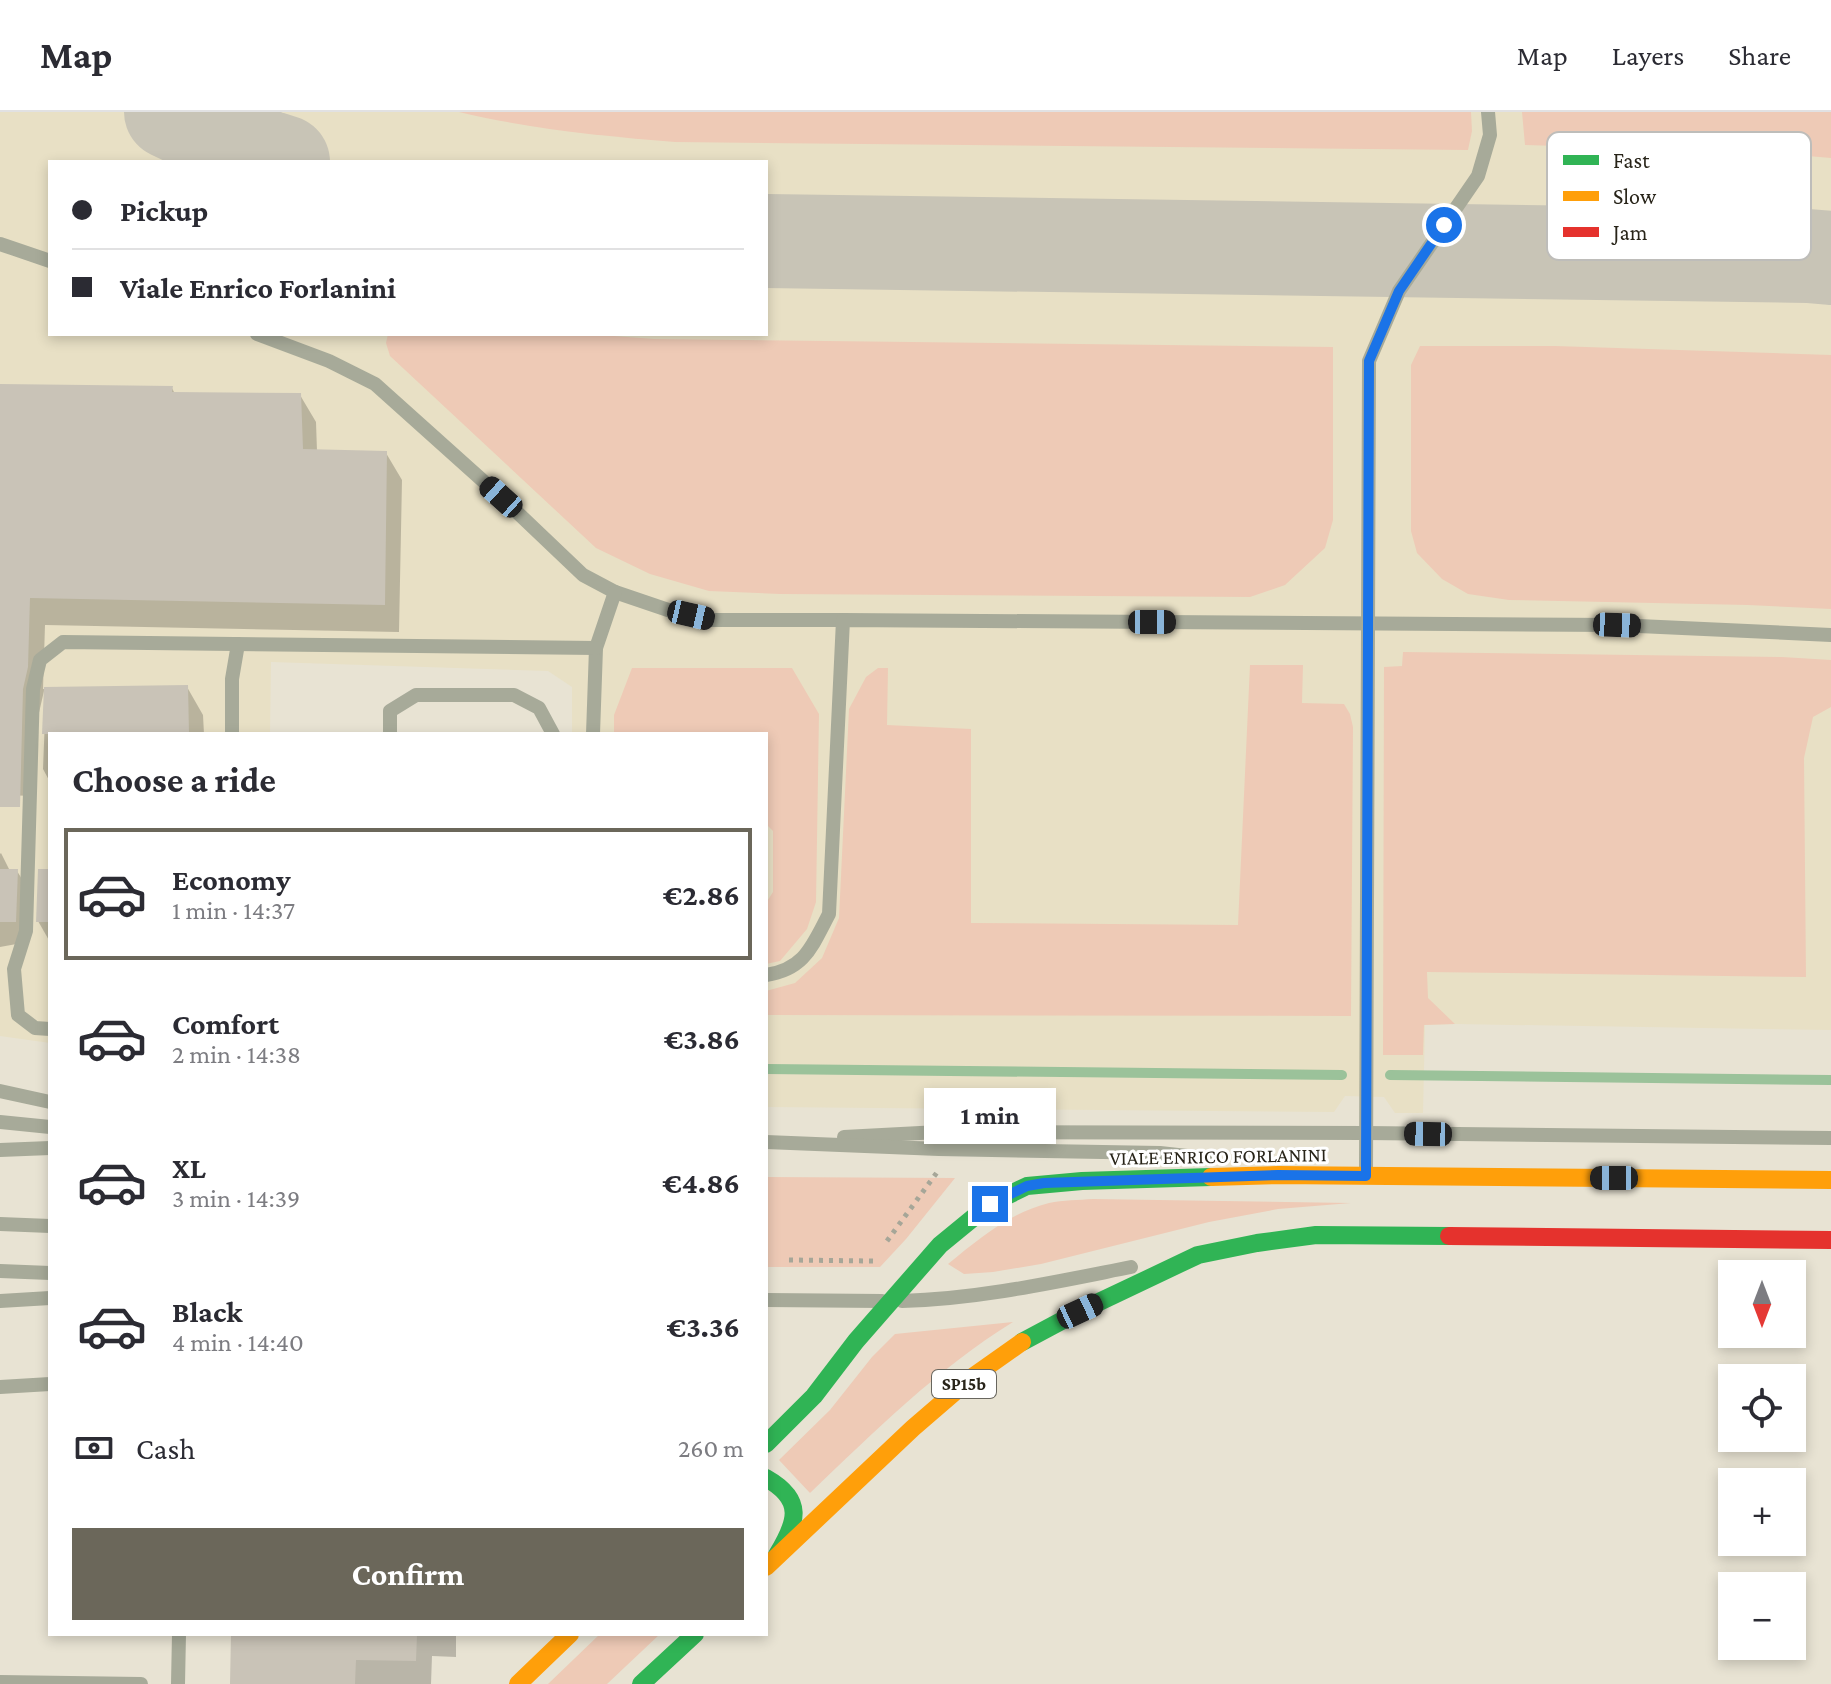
<!DOCTYPE html>
<html lang="en">
<head>
<meta charset="utf-8">
<style>
  body { margin:0; font-family:"Crimson Pro",serif; background:#f7f7f7; color:#2b2b33; height:100vh; display:flex; flex-direction:column; font-size:30px; white-space:nowrap }
  * { box-sizing:border-box; margin:0 }
  p { font-size:26px; color:#7c7c81 }
  .icon { flex:none; width:44px; height:44px; fill:none; stroke:currentColor; stroke-width:2; stroke-linecap:round; stroke-linejoin:round }
  .map { position:relative; flex:1; overflow:hidden }
  .side { position:absolute; left:48px; top:620px; width:720px; height:904px; display:flex; flex-direction:column; background:#fff; border-radius:0px; box-shadow:0 4px 12px #0003 }
  .side>* { flex:none }
  .guide { position:absolute; left:48px; top:48px; width:720px; height:176px; border-radius:0px; box-shadow:0 4px 12px #0003; display:grid; align-content:center; height:176px; padding:0 24px; background:#fff }
  .needle { width:52px; rotate:180deg }
  .buttons { position:absolute; left:1718px; top:1148px; display:grid; gap:16px }
  .buttons a { display:grid; place-items:center; width:88px; height:88px; border-radius:0px; background:#fff; box-shadow:0 4px 12px #0003; font-size:40px }
  .end { position:absolute; width:36px; height:36px; margin:-18px; border:10px solid #1a73e8; background:#fff; box-shadow:0 0 0 4px #fff }
  .from { border-radius:50% }
  .bubble { position:absolute; height:56px; border-radius:0px; background:#fff; box-shadow:0 4px 12px #0003; font-size:26px; font-weight:700; line-height:56px; text-align:center }
  .car { position:absolute; width:24px; height:48px; margin:-24px -12px; border-radius:10px; box-shadow:0 0 6px 2px #0007; background:linear-gradient(#222 24%,#8ab4d8 0 40%,#222 0 76%,#8ab4d8 0 86%,#222 0) }
  .guide b { display:flex; align-items:center; gap:28px; height:76px; font-size:30px }
  .guide b+b { border-top:2px solid #e1e1e2 }
  .guide i { width:20px; height:20px; background:#2b2b33 }
  ul { padding:0; list-style:none }
  li { display:flex; align-items:center; gap:24px; height:132px; margin:0 16px 12px; padding:0 8px; border:4px solid transparent; border-radius:0px }
  li div { flex:1 }
  li b { display:block; font-size:30px }
  li em { font-style:normal; font-weight:700 }
  li.on { border-color:#6b675a }
  li>.icon { width:72px; height:72px; stroke-width:1.5 }
  h2 { padding:0 24px; font-size:36px; line-height:96px }
  .pay { display:flex; align-items:center; gap:20px; height:88px; padding:0 24px; font-size:30px }
  .pay p { margin-inline-start:auto }
  .primary-button { display:flex; gap:16px; margin-top:auto; padding:16px 24px }
  .primary-button a { flex:1; height:92px; border-radius:0px; background:#6b675a; color:#fff; font-size:32px; font-weight:700; line-height:92px; text-align:center }
  header { display:flex; align-items:center; gap:48px; box-sizing:border-box; height:112px; padding:0 40px; background:#fff; border-bottom:2px solid #e1e1e2 }
  header strong { font-size:38px }
  nav { display:flex; gap:44px; margin-inline-start:auto; font-size:28px }
  .map>svg:first-child { display:block }
  .built { fill:#e8e0c5; fill-rule:evenodd }
  .green { fill:#eecab6 }
  .shadow { fill:#0003 }
  .lines { fill:none; stroke-linecap:round; stroke-linejoin:round }
  .stream { stroke:#9bc29a; stroke-width:10 }
  .taxiway { stroke:#c8c4b6; stroke-width:94 }
  .building { fill:#c9c3b7 }
  .path { stroke:#a6a698; stroke-width:5; stroke-dasharray:4 6; stroke-linecap:butt }
  .lane { stroke:#a7aa99; stroke-width:14 }
  .fast { stroke:#30b455; stroke-width:18 }
  .slow { stroke:#ff9f0a; stroke-width:18 }
  .jam { stroke:#e5322d; stroke-width:18 }
  .route { stroke:#1a73e8; stroke-width:10 }
  .labels { text-anchor:middle; dominant-baseline:central; stroke-width:6; stroke-linejoin:round; paint-order:stroke }
  .shield { fill:#fff; stroke:#68665e; stroke-width:2 }
  .shield-label { font-size:18px; font-weight:bold; fill:#282419 }
  .street-label { font-size:20px; fill:#282419; stroke:#fff }
  .key { fill:#fff; stroke:#bebdba; stroke-width:2 }
  .key-label { font-size:22px; fill:#282419 }
</style>
</head>
<body>
<header>
<strong>Map</strong>
<nav><a>Map</a><a>Layers</a><a>Share</a></nav>
</header>
<div class="map">
<svg width="1831" height="1572" viewBox="0 0 1831 1572">
  <rect width="100%" height="100%" fill="#e8e3d3"/>
  <path class="built" d="M 0,0 L 1831,0 L 1831,918 L 1455,912 L 1425,913 L 1423,1001 L 1395,1001 L 1384,985 L 1345,984 L 1334,1000 L 766,995 L 766,622 L 572,622 L 572,575 L 548,559 L 271,550 L 270,622 L 50,622 L 50,931 L 0,924 ZM 50,50 L 766,50 L 766,222 L 50,222 Z"/>
  <g class="green">
    <path d="M 459,0 L 1471,0 L 1472,19 L 1468,38 L 675,30 C 602,24 530,17 459,0 Z"/>
    <path d="M 1522,0 L 1831,0 L 1831,46 L 1762,40 L 1525,33 Z"/>
    <path d="M 388,222 L 587,222 L 654,227 L 1333,235 L 1333,408 L 1325,436 L 1285,473 L 1250,485 L 780,482 L 709,479 L 650,462 L 596,436 L 390,244 L 386,231 Z"/>
    <path d="M 1420,234 L 1555,234 L 1831,243 L 1831,497 L 1748,493 L 1509,488 L 1468,482 L 1442,467 L 1417,441 L 1411,419 L 1411,253 Z"/>
    <path d="M 1403,540 L 1782,545 L 1831,548 L 1831,595 L 1813,605 L 1804,646 L 1806,865 L 1427,860 L 1428,886 L 1455,912 L 1424,913 L 1423,943 L 1383,943 L 1384,555 L 1402,554 Z"/>
    <path d="M 1250,553 L 1303,553 L 1302,591 L 1344,592 L 1350,602 L 1353,615 L 1351,904 L 766,903 L 766,879 L 795,871 L 822,846 L 839,806 L 849,597 L 866,565 L 878,556 L 888,556 L 887,613 L 971,617 L 971,811 L 1238,813 Z"/>
    <path d="M 632,556 L 792,556 L 819,602 L 816,790 L 807,817 L 780,849 L 766,852 L 766,791 L 773,780 L 773,719 L 766,712 L 766,622 L 614,622 L 614,603 Z"/>
    <path d="M 766,1065 L 955,1066 L 906,1127 L 880,1155 L 766,1155 Z"/>
    <path d="M 1093,1087 L 1351,1091 L 1278,1097 L 1209,1110 L 1041,1152 L 993,1160 L 964,1162 L 948,1152 C 979,1127 1009,1101 1049,1091 C 1063,1088 1079,1088 1093,1087 Z"/>
    <path d="M 1013,1210 C 937,1257 874,1320 810,1381 L 779,1348 L 830,1298 L 872,1245 L 895,1222 Z"/>
    <path d="M 600,1522 L 660,1522 L 607,1572 L 548,1572 Z"/>
  </g>
  <g class="shadow">
    <path d="M 0,274 L 172,276 L 175,282 L 300,283 L 316,310 L 317,339 L 386,341 L 402,368 L 399,520 L 45,513 L 43,577 L 187,575 L 203,603 L 204,622 L 50,622 L 50,670 L 43,657 L 46,580 L 44,579 L 38,605 L 35,684 L 0,683 Z"/>
    <path d="M 1,741 L 10,759 L 17,759 L 25,772 L 22,831 L 0,835 L 0,742 Z"/>
    <path d="M 50,759 L 50,830 L 38,809 Z"/>
    <path d="M 233,1522 L 456,1522 L 456,1545 L 432,1544 L 431,1572 L 232,1572 Z"/>
  </g>
  <g class="lines">
    <g class="stream">
      <path d="M 766,957 L 1342,963"/>
      <path d="M 1390,963 L 1831,968"/>
    </g>
    <g class="taxiway">
      <path d="M 171,0 L 264,44 L 283,50"/>
      <path d="M 766,129 L 1808,144 L 1831,146"/>
    </g>
  </g>
  <g class="building">
    <path d="M 0,272 L 173,274 L 172,280 L 301,281 L 303,337 L 387,339 L 385,493 L 30,486 L 28,555 L 23,577 L 20,695 L 0,695 Z"/>
    <path d="M 188,573 L 189,622 L 42,622 L 44,575 Z"/>
    <path d="M 0,757 L 18,757 L 16,810 L 0,810 Z"/>
    <path d="M 38,757 L 50,757 L 50,810 L 36,810 Z"/>
    <path d="M 231,1522 L 417,1522 L 416,1549 L 356,1548 L 355,1572 L 230,1572 Z"/>
  </g>
  <g class="lines">
    <g class="path">
      <path d="M 887,1129 L 938,1059"/>
      <path d="M 789,1148 L 873,1149 L 874,1147"/>
    </g>
    <g class="lane">
      <path d="M 0,132 L 50,149"/>
      <path d="M 257,222 L 329,249 L 375,272 L 501,385 L 583,463 L 615,480 L 671,499 L 710,508 L 843,508"/>
      <path d="M 232,622 L 232,567 L 238,532"/>
      <path d="M 390,622 L 390,599 L 416,583 L 514,583 L 539,596 L 553,622"/>
      <path d="M 593,622 L 596,536 L 615,480"/>
      <path d="M 766,863 C 805,857 812,834 829,802 L 843,508 L 1617,513 L 1831,523"/>
      <path d="M 50,917 L 35,916 L 18,903 L 14,857 L 26,819 L 33,577 L 40,548 L 63,530 L 596,536"/>
      <path d="M 0,979 L 50,990"/>
      <path d="M 0,1010 L 50,1015"/>
      <path d="M 844,1025 L 939,1020 L 1366,1021 L 1831,1026"/>
      <path d="M 766,1030 L 939,1037 L 1160,1041 L 1205,1046"/>
      <path d="M 0,1038 L 50,1036"/>
      <path d="M 1366,1061 L 1369,249 L 1399,179 L 1478,64 L 1490,23 L 1488,0"/>
      <path d="M 0,1112 L 50,1114"/>
      <path d="M 0,1159 L 50,1161"/>
      <path d="M 766,1188 L 882,1189"/>
      <path d="M 0,1189 L 50,1186"/>
      <path d="M 902,1189 C 979,1187 1055,1170 1131,1155"/>
      <path d="M 0,1275 L 50,1272"/>
      <path d="M 0,1570 L 141,1572"/>
      <path d="M 178,1572 L 179,1522"/>
    </g>
    <g class="fast">
      <path d="M 1022,1230 L 1080,1199 L 1198,1143 L 1257,1131 L 1316,1123 L 1449,1124"/>
      <path d="M 766,1332 L 814,1284 L 856,1229 L 940,1133 L 990,1092 L 1027,1074 L 1082,1069 L 1211,1065"/>
      <path d="M 766,1366 C 805,1388 797,1410 777,1443"/>
      <path d="M 641,1572 L 695,1522"/>
    </g>
    <g class="slow">
      <path d="M 1211,1065 L 1278,1063 L 1831,1068"/>
      <path d="M 766,1455 L 913,1316 L 971,1266 L 1022,1230"/>
      <path d="M 518,1572 L 570,1522"/>
    </g>
    <path class="jam" d="M 1449,1124 L 1831,1128"/>
  </g>
  <g class="lines">
    <path class="route" d="M 990,1092 L 1027,1074 L 1044,1071 L 1278,1063 L 1366,1064 L 1369,249 L 1399,179 L 1444,113"/>
  </g>
  <g class="labels">
    <rect class="shield" x="932" y="1258" width="64" height="28" rx="6"/>
    <g class="shield-label">
      <text x="964" y="1272">SP15b</text>
    </g>
    <g class="street-label">
      <text transform="translate(1218 1044) rotate(-1)">VIALE ENRICO FORLANINI</text>
    </g>
  </g>
  <rect x="1547" y="20" width="264" height="128" rx="12" class="key"/>
  <rect x="1563" y="43" width="36" height="10" fill="#30b455"/>
  <rect x="1563" y="79" width="36" height="10" fill="#ff9f0a"/>
  <rect x="1563" y="115" width="36" height="10" fill="#e5322d"/>
  <g class="key-label">
    <text x="1613" y="56">Fast</text>
    <text x="1613" y="92">Slow</text>
    <text x="1613" y="128">Jam</text>
  </g>
</svg>
<div class="buttons">
<a><svg class="needle" viewBox="-14 -14 28 28"><path d="M0-13l5 13h-10z" fill="#e53935"/><path d="M0 13l5-13h-10z" fill="#7c7c81"/></svg></a>
<a><svg class="icon" aria-label="locate" viewBox="0 0 24 24"><circle cx="12" cy="12" r="6"/><path d="M12 2v4M12 18v4M2 12h4M18 12h4"/></svg></a>
<a>+</a>
<a>−</a>
</div>
<i class="end from" style="left:1444px;top:113px"></i>
<i class="end" style="left:990px;top:1092px"></i>
<div class="bubble" style="left:924px;top:976px;width:132px">1 min</div>
<i class="car" style="left:501px;top:385px;rotate:312deg"></i>
<i class="car" style="left:691px;top:503px;rotate:103deg"></i>
<i class="car" style="left:1152px;top:510px;rotate:90deg"></i>
<i class="car" style="left:1617px;top:513px;rotate:92deg"></i>
<i class="car" style="left:1428px;top:1022px;rotate:271deg"></i>
<i class="car" style="left:1614px;top:1066px;rotate:270deg"></i>
<i class="car" style="left:1080px;top:1199px;rotate:65deg"></i>
<div class="guide">
<b><i class="from"></i>Pickup</b>
<b><i></i>Viale Enrico Forlanini</b>
</div>
<section class="side">
<h2>Choose a ride</h2>
<ul>
<li class="on"><svg class="icon" aria-label="car" viewBox="0 0 24 24"><path d="M5 17H2v-5l4-1 3-4h7l3 4 3 1v5h-3M9 17h6M6 11h13"/><circle cx="7" cy="17" r="2"/><circle cx="17" cy="17" r="2"/></svg><div><b>Economy</b><p>1 min · 14:37</p></div><em>€2.86</em></li>
<li><svg class="icon" aria-label="car" viewBox="0 0 24 24"><path d="M5 17H2v-5l4-1 3-4h7l3 4 3 1v5h-3M9 17h6M6 11h13"/><circle cx="7" cy="17" r="2"/><circle cx="17" cy="17" r="2"/></svg><div><b>Comfort</b><p>2 min · 14:38</p></div><em>€3.86</em></li>
<li><svg class="icon" aria-label="car" viewBox="0 0 24 24"><path d="M5 17H2v-5l4-1 3-4h7l3 4 3 1v5h-3M9 17h6M6 11h13"/><circle cx="7" cy="17" r="2"/><circle cx="17" cy="17" r="2"/></svg><div><b>XL</b><p>3 min · 14:39</p></div><em>€4.86</em></li>
<li><svg class="icon" aria-label="car" viewBox="0 0 24 24"><path d="M5 17H2v-5l4-1 3-4h7l3 4 3 1v5h-3M9 17h6M6 11h13"/><circle cx="7" cy="17" r="2"/><circle cx="17" cy="17" r="2"/></svg><div><b>Black</b><p>4 min · 14:40</p></div><em>€3.36</em></li>
</ul>
<div class="pay"><svg class="icon" aria-label="cash" viewBox="0 0 24 24"><path d="M3 7h18v10H3z"/><circle cx="12" cy="12" r="2"/></svg>Cash<p>260 m</p></div>
<div class="primary-button"><a>Confirm</a></div>
</section>
</div>
</body>
</html>
